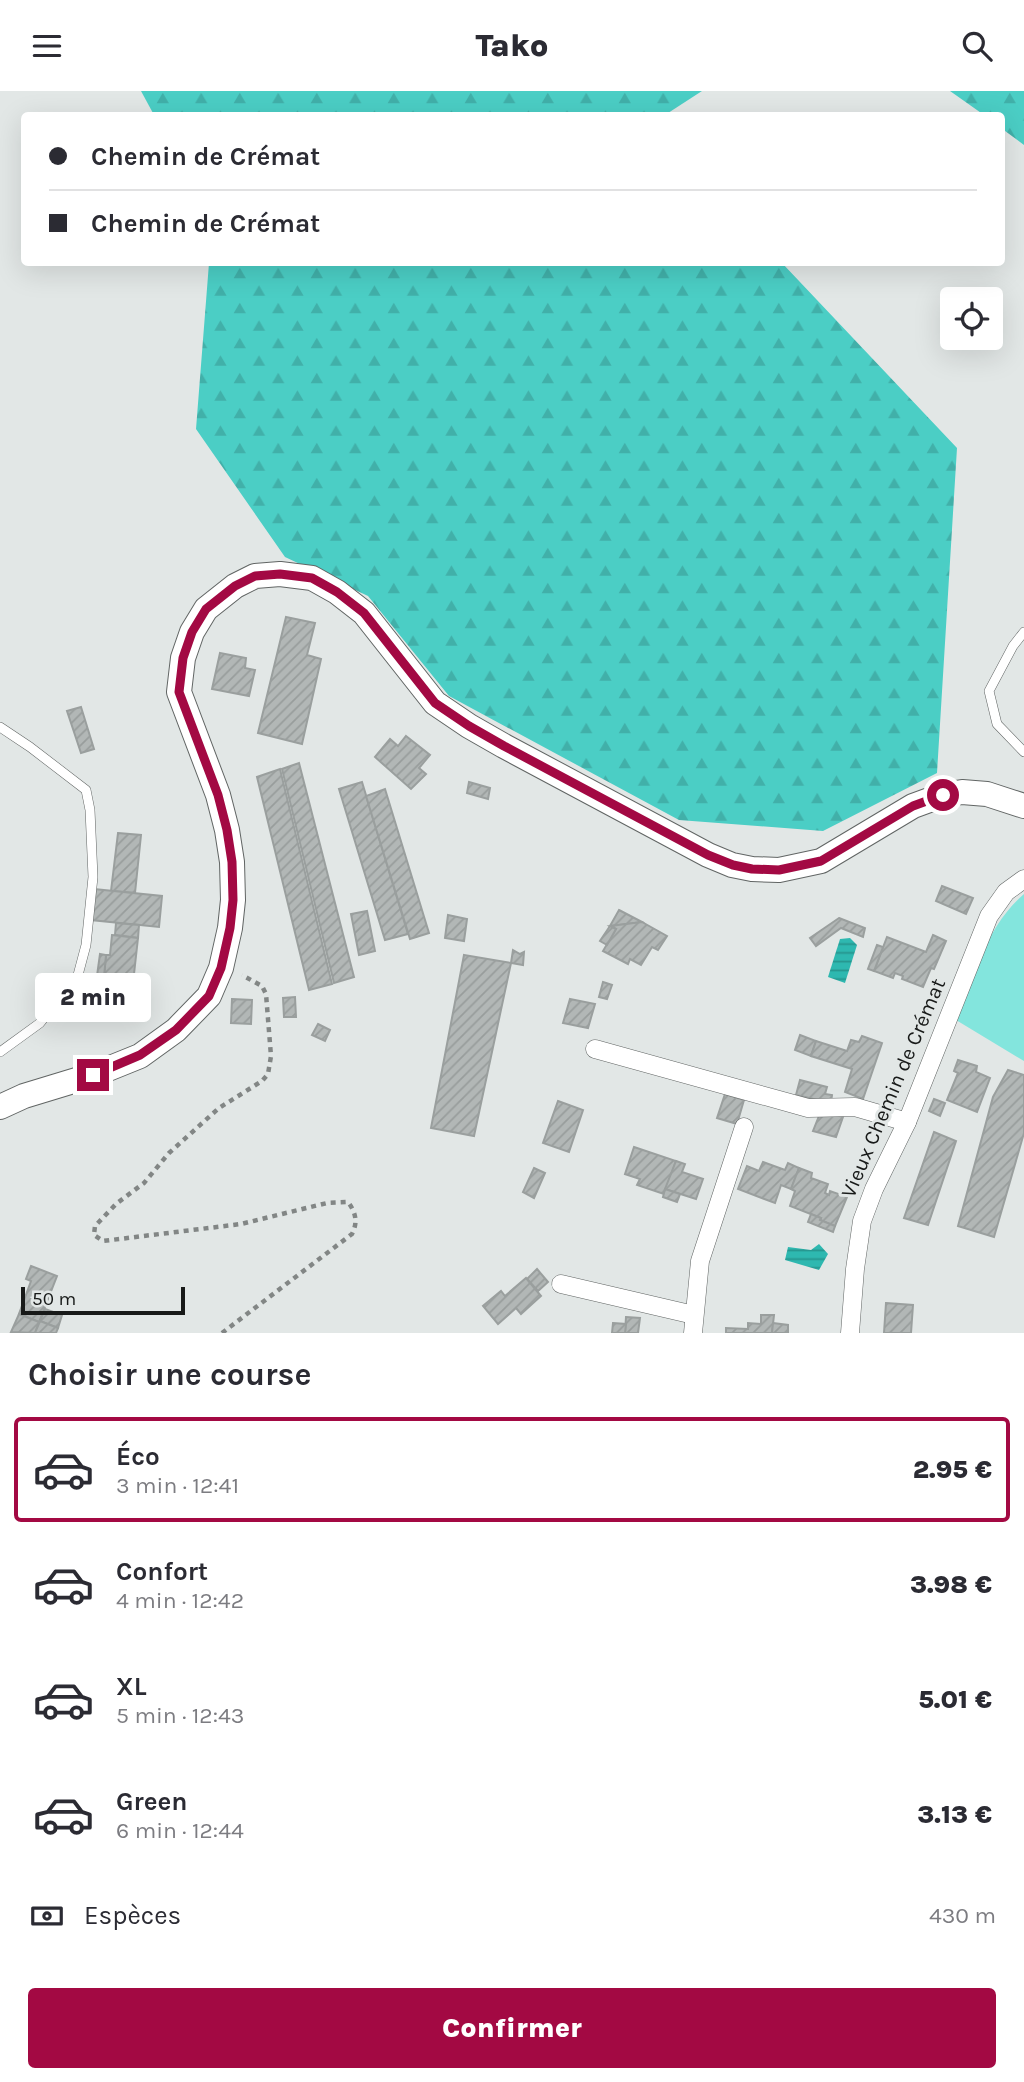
<!DOCTYPE html>
<html lang="fr">
<head>
<meta charset="utf-8">
<style>
  body { margin:0; font-family:Karla,sans-serif; background:#f7f7f7; color:#2b2b33; height:100vh; display:flex; flex-direction:column; font-size:26px; white-space:nowrap }
  * { box-sizing:border-box; margin:0 }
  p { font-size:23px; color:#7c7c81 }
  .icon { flex:none; width:38px; height:38px; fill:none; stroke:currentColor; stroke-width:2; stroke-linecap:round; stroke-linejoin:round }
  .map { position:relative; height:1242px; overflow:hidden }
  .panel { display:flex; flex-direction:column; background:#fff; flex:1 }
  .panel>* { flex:none }
  .guide { position:absolute; left:21px; top:21px; width:984px; height:154px; border-radius:7px; box-shadow:0 7px 28px #0002; display:grid; align-content:center; height:154px; padding:0 28px; background:#fff }
  .fabs { position:absolute; left:940px; top:196px; display:grid; gap:14px }
  .fabs a { display:grid; place-items:center; width:63px; height:63px; border-radius:7px; background:#fff; box-shadow:0 7px 28px #0002; font-size:35px }
  .scale { position:absolute; left:21px; bottom:18px; width:164px; box-sizing:border-box; padding-left:7px; border:4px solid #181a19; border-top:0; font-size:19px; line-height:24px; white-space:nowrap; color:#181a19; -webkit-text-stroke:5px #e2e7e6; paint-order:stroke }
  .end { position:absolute; width:32px; height:32px; margin:-16px; border:9px solid #a30943; background:#fff; box-shadow:0 0 0 4px #fff }
  .from { border-radius:50% }
  .bubble { position:absolute; height:49px; border-radius:7px; background:#fff; box-shadow:0 7px 28px #0002; font-size:23px; font-weight:800; line-height:49px; text-align:center }
  .guide b { display:flex; align-items:center; gap:24px; height:66px; font-size:26px }
  .guide b+b { border-top:2px solid #e1e1e2 }
  .guide i { width:18px; height:18px; background:#2b2b33 }
  ul { padding:0; list-style:none }
  li { display:flex; align-items:center; gap:21px; height:105px; margin:0 14px 10px; padding:0 14px; border:4px solid transparent; border-radius:7px }
  li div { flex:1 }
  li b { display:block; font-size:26px }
  li em { font-style:normal; font-weight:800 }
  li.on { border-color:#a30943 }
  li>.icon { width:63px; height:63px; stroke-width:1.5 }
  h2 { padding:0 28px; font-size:32px; line-height:84px }
  .pay { display:flex; align-items:center; gap:18px; height:77px; padding:0 28px; font-size:26px }
  .pay p { margin-inline-start:auto }
  .primary-button { display:flex; gap:14px; margin-top:auto; padding:14px 28px }
  .primary-button a { flex:1; height:80px; border-radius:7px; background:#a30943; color:#fff; font-size:28px; font-weight:800; line-height:80px; text-align:center }
  header { display:flex; justify-content:space-between; align-items:center; height:91px; padding:0 28px; background:#fff; font-size:32px; font-weight:800 }
  .map>svg:first-child { display:block }
  .forest { fill:url(#forest-firs) }
  .pitch { fill:#83e5dd }
  .water { fill:url(#water-rules) }
  .building { fill:url(#building-hatch); stroke:#9a9f9e; stroke-width:2 }
  .lines { fill:none; stroke-linecap:round; stroke-linejoin:round }
  .lane-casing { stroke:#616564; stroke-width:10 }
  .street-casing { stroke:#616564; stroke-width:19 }
  .secondary-casing { stroke:#616564; stroke-width:26 }
  .path { stroke:#828685; stroke-width:4.5; stroke-dasharray:5 5; stroke-linecap:butt }
  .lane { stroke:#fff; stroke-width:9 }
  .street { stroke:#fff; stroke-width:18 }
  .secondary { stroke:#fff; stroke-width:24 }
  .route { stroke:#a30943; stroke-width:9 }
  .labels { text-anchor:middle; dominant-baseline:central; stroke-width:6; stroke-linejoin:round; paint-order:stroke }
  .street-label { font-size:21px; fill:#181a19; stroke:#e2e7e6 }
</style>
</head>
<body>
<header><svg class="icon" aria-label="menu" viewBox="0 0 24 24"><path d="M4 6h16M4 12h16M4 18h16"/></svg>Tako<svg class="icon" aria-label="search" viewBox="0 0 24 24"><circle cx="10" cy="10" r="6"/><path d="M15 15l6 6"/></svg></header>
<div class="map">
<svg width="1024" height="1242" viewBox="0 0 1024 1242">
  <defs>
    <pattern id="forest-firs" width="22" height="20" patternUnits="userSpaceOnUse" patternTransform="scale(1.75)"><rect width="22" height="20" fill="#4bcec5"/><path d="M5 1l3.5 6h-7zM16 11l3.5 6h-7z" fill="#41b0a9"/></pattern>
    <pattern id="water-rules" width="6" height="5" patternUnits="userSpaceOnUse" patternTransform="scale(1.75)"><rect width="6" height="5" fill="#2eb8b0"/><path d="M0 2.5h6" fill="none" stroke="#26958e"/></pattern>
    <pattern id="building-hatch" width="6" height="6" patternUnits="userSpaceOnUse" patternTransform="scale(1.75)"><rect width="6" height="6" fill="#b2b7b6"/><path d="M-1 1l2-2M0 6l6-6M5 7l2-2" fill="none" stroke="#989d9c"/></pattern>
  </defs>
  <rect width="100%" height="100%" fill="#e2e7e6"/>
  <g class="forest">
    <path d="M 141,0 L 702,0 L 665,24 L 154,24 Z"/>
    <path d="M 950,0 L 1024,0 L 1024,54 L 1001,37 L 1001,24 L 984,24 Z"/>
    <path d="M 209,172 L 782,172 L 957,357 L 937,682 L 823,740 L 679,729 L 449,605 L 368,505 L 285,466 L 196,338 Z"/>
  </g>
  <path class="pitch" d="M 1024,803 L 1024,970 L 956,929 C 973,885 987,835 1024,803 Z"/>
  <g class="water">
    <path d="M 850,847 L 857,854 L 845,892 L 828,886 L 840,848 Z"/>
    <path d="M 819,1153 L 828,1163 L 819,1179 L 785,1169 L 788,1156 L 811,1159 Z"/>
  </g>
  <g class="building">
    <path d="M 286,526 L 315,532 L 307,564 L 321,568 L 302,653 L 258,642 Z"/>
    <path d="M 220,562 L 246,567 L 245,577 L 255,579 L 249,605 L 212,598 Z"/>
    <path d="M 81,616 L 94,658 L 81,662 L 67,620 Z"/>
    <path d="M 406,645 L 430,664 L 419,677 L 426,683 L 411,698 L 375,666 L 390,648 L 398,655 Z"/>
    <path d="M 299,672 L 354,886 L 334,892 L 282,678 Z"/>
    <path d="M 280,678 L 332,893 L 309,899 L 257,686 Z"/>
    <path d="M 362,691 L 408,843 L 385,849 L 339,698 Z"/>
    <path d="M 469,691 L 490,697 L 488,708 L 467,702 Z"/>
    <path d="M 385,698 L 429,842 L 410,848 L 366,705 Z"/>
    <path d="M 118,742 L 141,744 L 135,802 L 111,800 Z"/>
    <path d="M 942,795 L 973,807 L 966,823 L 936,810 Z"/>
    <path d="M 94,798 L 162,805 L 159,836 L 91,829 Z"/>
    <path d="M 619,819 L 642,831 L 610,835 Z"/>
    <path d="M 367,820 L 375,860 L 359,864 L 351,823 Z"/>
    <path d="M 448,824 L 467,828 L 464,850 L 445,847 Z"/>
    <path d="M 839,827 L 865,837 L 863,846 L 841,837 L 816,855 L 810,847 Z"/>
    <path d="M 642,831 L 667,845 L 658,859 L 652,856 L 641,874 L 630,868 L 628,873 L 603,860 L 616,838 L 610,835 Z"/>
    <path d="M 116,832 L 139,834 L 138,847 L 115,844 Z"/>
    <path d="M 610,835 L 616,838 L 607,854 L 600,850 Z"/>
    <path d="M 112,844 L 138,847 L 131,910 L 105,908 L 107,886 L 104,886 L 106,864 L 110,864 Z"/>
    <path d="M 933,844 L 946,850 L 934,878 L 931,877 L 923,896 L 902,888 L 903,885 L 895,882 L 893,887 L 874,880 L 887,846 L 926,861 Z"/>
    <path d="M 877,854 L 883,856 L 874,880 L 868,878 Z"/>
    <path d="M 513,859 L 520,863 L 524,861 L 523,874 L 511,872 Z"/>
    <path d="M 100,863 L 106,864 L 104,886 L 97,885 Z"/>
    <path d="M 464,864 L 511,872 L 474,1045 L 431,1037 Z"/>
    <path d="M 603,891 L 612,894 L 607,908 L 599,906 Z"/>
    <path d="M 295,906 L 296,926 L 284,926 L 283,907 Z"/>
    <path d="M 232,908 L 252,909 L 251,933 L 231,932 Z"/>
    <path d="M 570,908 L 595,913 L 588,937 L 563,932 Z"/>
    <path d="M 318,933 L 330,939 L 325,950 L 312,944 Z"/>
    <path d="M 800,944 L 816,950 L 811,965 L 795,959 Z"/>
    <path d="M 862,945 L 882,952 L 863,1008 L 845,1001 L 852,978 L 811,965 L 816,950 L 847,960 L 851,949 L 859,951 Z"/>
    <path d="M 958,969 L 977,975 L 976,981 L 990,987 L 977,1021 L 947,1009 L 958,982 L 954,980 Z"/>
    <path d="M 1008,979 L 1024,984 L 1024,1042 L 994,1146 L 958,1135 L 993,1006 Z"/>
    <path d="M 800,989 L 827,996 L 825,1003 L 832,1004 L 831,1012 L 796,1004 Z"/>
    <path d="M 725,1003 L 744,1009 L 737,1033 L 717,1027 Z"/>
    <path d="M 934,1008 L 945,1012 L 940,1025 L 929,1020 Z"/>
    <path d="M 558,1010 L 583,1019 L 569,1061 L 543,1052 Z"/>
    <path d="M 821,1020 L 843,1026 L 836,1046 L 813,1040 Z"/>
    <path d="M 934,1041 L 956,1050 L 928,1134 L 904,1127 Z"/>
    <path d="M 634,1056 L 676,1070 L 664,1103 L 637,1094 L 640,1088 L 625,1083 Z"/>
    <path d="M 676,1070 L 685,1073 L 682,1081 L 703,1088 L 696,1108 L 665,1098 Z"/>
    <path d="M 763,1071 L 785,1079 L 788,1072 L 799,1077 L 791,1098 L 781,1094 L 775,1112 L 738,1098 L 747,1075 L 759,1080 Z"/>
    <path d="M 534,1077 L 545,1082 L 534,1107 L 523,1101 Z"/>
    <path d="M 799,1077 L 812,1082 L 811,1087 L 828,1093 L 825,1102 L 829,1104 L 830,1100 L 847,1106 L 835,1135 L 820,1129 L 821,1127 L 790,1115 L 795,1100 L 791,1098 Z"/>
    <path d="M 665,1098 L 680,1103 L 677,1111 L 663,1106 Z"/>
    <path d="M 811,1123 L 821,1127 L 820,1129 L 835,1135 L 833,1141 L 808,1131 Z"/>
    <path d="M 31,1175 L 57,1185 L 39,1231 L 19,1223 L 31,1190 L 26,1188 Z"/>
    <path d="M 537,1178 L 548,1191 L 538,1200 L 527,1188 Z"/>
    <path d="M 526,1187 L 541,1205 L 521,1223 L 516,1217 L 498,1233 L 483,1215 L 501,1200 L 505,1205 Z"/>
    <path d="M 886,1212 L 913,1214 L 911,1242 L 884,1242 Z"/>
    <path d="M 45,1218 L 62,1224 L 58,1237 L 40,1230 Z"/>
    <path d="M 19,1223 L 39,1231 L 35,1242 L 11,1241 Z"/>
    <path d="M 761,1224 L 774,1224 L 772,1242 L 726,1242 L 726,1237 L 748,1238 L 748,1232 L 761,1233 Z"/>
    <path d="M 626,1226 L 640,1227 L 638,1242 L 625,1242 Z"/>
    <path d="M 40,1230 L 58,1237 L 56,1242 L 35,1242 Z"/>
    <path d="M 613,1232 L 626,1233 L 625,1242 L 612,1242 Z"/>
    <path d="M 773,1232 L 788,1234 L 788,1242 L 772,1242 Z"/>
  </g>
  <g class="lines">
    <defs>
      <g id="lane">
        <path d="M 1024,541 L 1013,555 L 989,600 L 997,633 L 1024,661"/>
        <path d="M 0,636 L 30,656 L 86,699 L 90,719 L 93,786 L 86,854 L 78,884 L 40,932 L 0,961"/>
      </g>
      <g id="street">
        <path d="M 595,958 L 808,1017 L 855,1016 L 907,1031"/>
        <path d="M 561,1193 L 694,1224"/>
        <path d="M 693,1242 L 700,1170 L 744,1036"/>
        <path d="M 850,1242 L 855,1178 L 862,1130 L 874,1098 L 907,1031 L 989,825 L 1006,801 L 1024,788"/>
      </g>
      <path id="secondary" d="M 0,1016 L 24,1005 L 93,984 L 140,965 L 176,939 L 209,905 L 221,877 L 230,837 L 233,809 L 232,771 L 227,739 L 218,704 L 179,601 L 183,567 L 192,541 L 206,518 L 235,495 L 255,485 L 280,483 L 312,487 L 337,501 L 364,522 L 435,612 L 469,635 L 504,655 L 708,764 L 732,774 L 752,778 L 779,779 L 821,770 L 913,715 L 943,704 L 962,701 L 987,703 L 1024,715"/>
    </defs>
    <use href="#lane" class="lane-casing"/>
    <use href="#street" class="street-casing"/>
    <use href="#secondary" class="secondary-casing"/>
    <path class="path" d="M 222,1242 L 352,1143 C 358,1131 356,1122 348,1111 L 327,1112 L 241,1133 L 103,1150 L 94,1144 L 95,1135 L 116,1113 L 144,1092 L 169,1062 L 219,1017 L 262,990 L 268,983 L 271,965 L 266,903 L 262,895 L 242,884"/>
    <use href="#lane" class="lane"/>
    <use href="#street" class="street"/>
    <use href="#secondary" class="secondary"/>
  </g>
  <g class="lines">
    <path class="route" d="M 93,984 L 140,964 L 176,939 L 209,905 L 221,877 L 230,837 L 233,809 L 232,771 L 227,739 L 218,704 L 179,601 L 183,567 L 192,541 L 206,518 L 235,495 L 255,485 L 280,483 L 312,487 L 337,501 L 364,522 L 435,612 L 469,635 L 504,655 L 708,764 L 733,774 L 752,778 L 779,779 L 821,770 L 913,715 L 943,704"/>
  </g>
  <g class="labels">
    <g class="street-label">
      <text transform="translate(893 997) rotate(-67)">Vieux Chemin de Crémat</text>
    </g>
  </g>
</svg>
<div class="fabs">
<a><svg class="icon" aria-label="locate" viewBox="0 0 24 24"><circle cx="12" cy="12" r="6"/><path d="M12 2v4M12 18v4M2 12h4M18 12h4"/></svg></a>
</div>
<div class="scale">50 m</div>
<i class="end from" style="left:943px;top:704px"></i>
<i class="end" style="left:93px;top:984px"></i>
<div class="bubble" style="left:35px;top:882px;width:116px">2 min</div>
<div class="guide">
<b><i class="from"></i>Chemin de Crémat</b>
<b><i></i>Chemin de Crémat</b>
</div>
</div>
<section class="panel">
<h2>Choisir une course</h2>
<ul>
<li class="on"><svg class="icon" aria-label="car" viewBox="0 0 24 24"><path d="M5 17H2v-5l4-1 3-4h7l3 4 3 1v5h-3M9 17h6M6 11h13"/><circle cx="7" cy="17" r="2"/><circle cx="17" cy="17" r="2"/></svg><div><b>Éco</b><p>3 min · 12:41</p></div><em>2.95 €</em></li>
<li><svg class="icon" aria-label="car" viewBox="0 0 24 24"><path d="M5 17H2v-5l4-1 3-4h7l3 4 3 1v5h-3M9 17h6M6 11h13"/><circle cx="7" cy="17" r="2"/><circle cx="17" cy="17" r="2"/></svg><div><b>Confort</b><p>4 min · 12:42</p></div><em>3.98 €</em></li>
<li><svg class="icon" aria-label="car" viewBox="0 0 24 24"><path d="M5 17H2v-5l4-1 3-4h7l3 4 3 1v5h-3M9 17h6M6 11h13"/><circle cx="7" cy="17" r="2"/><circle cx="17" cy="17" r="2"/></svg><div><b>XL</b><p>5 min · 12:43</p></div><em>5.01 €</em></li>
<li><svg class="icon" aria-label="car" viewBox="0 0 24 24"><path d="M5 17H2v-5l4-1 3-4h7l3 4 3 1v5h-3M9 17h6M6 11h13"/><circle cx="7" cy="17" r="2"/><circle cx="17" cy="17" r="2"/></svg><div><b>Green</b><p>6 min · 12:44</p></div><em>3.13 €</em></li>
</ul>
<div class="pay"><svg class="icon" aria-label="cash" viewBox="0 0 24 24"><path d="M3 7h18v10H3z"/><circle cx="12" cy="12" r="2"/></svg>Espèces<p>430 m</p></div>
<div class="primary-button"><a>Confirmer</a></div>
</section>
</body>
</html>
